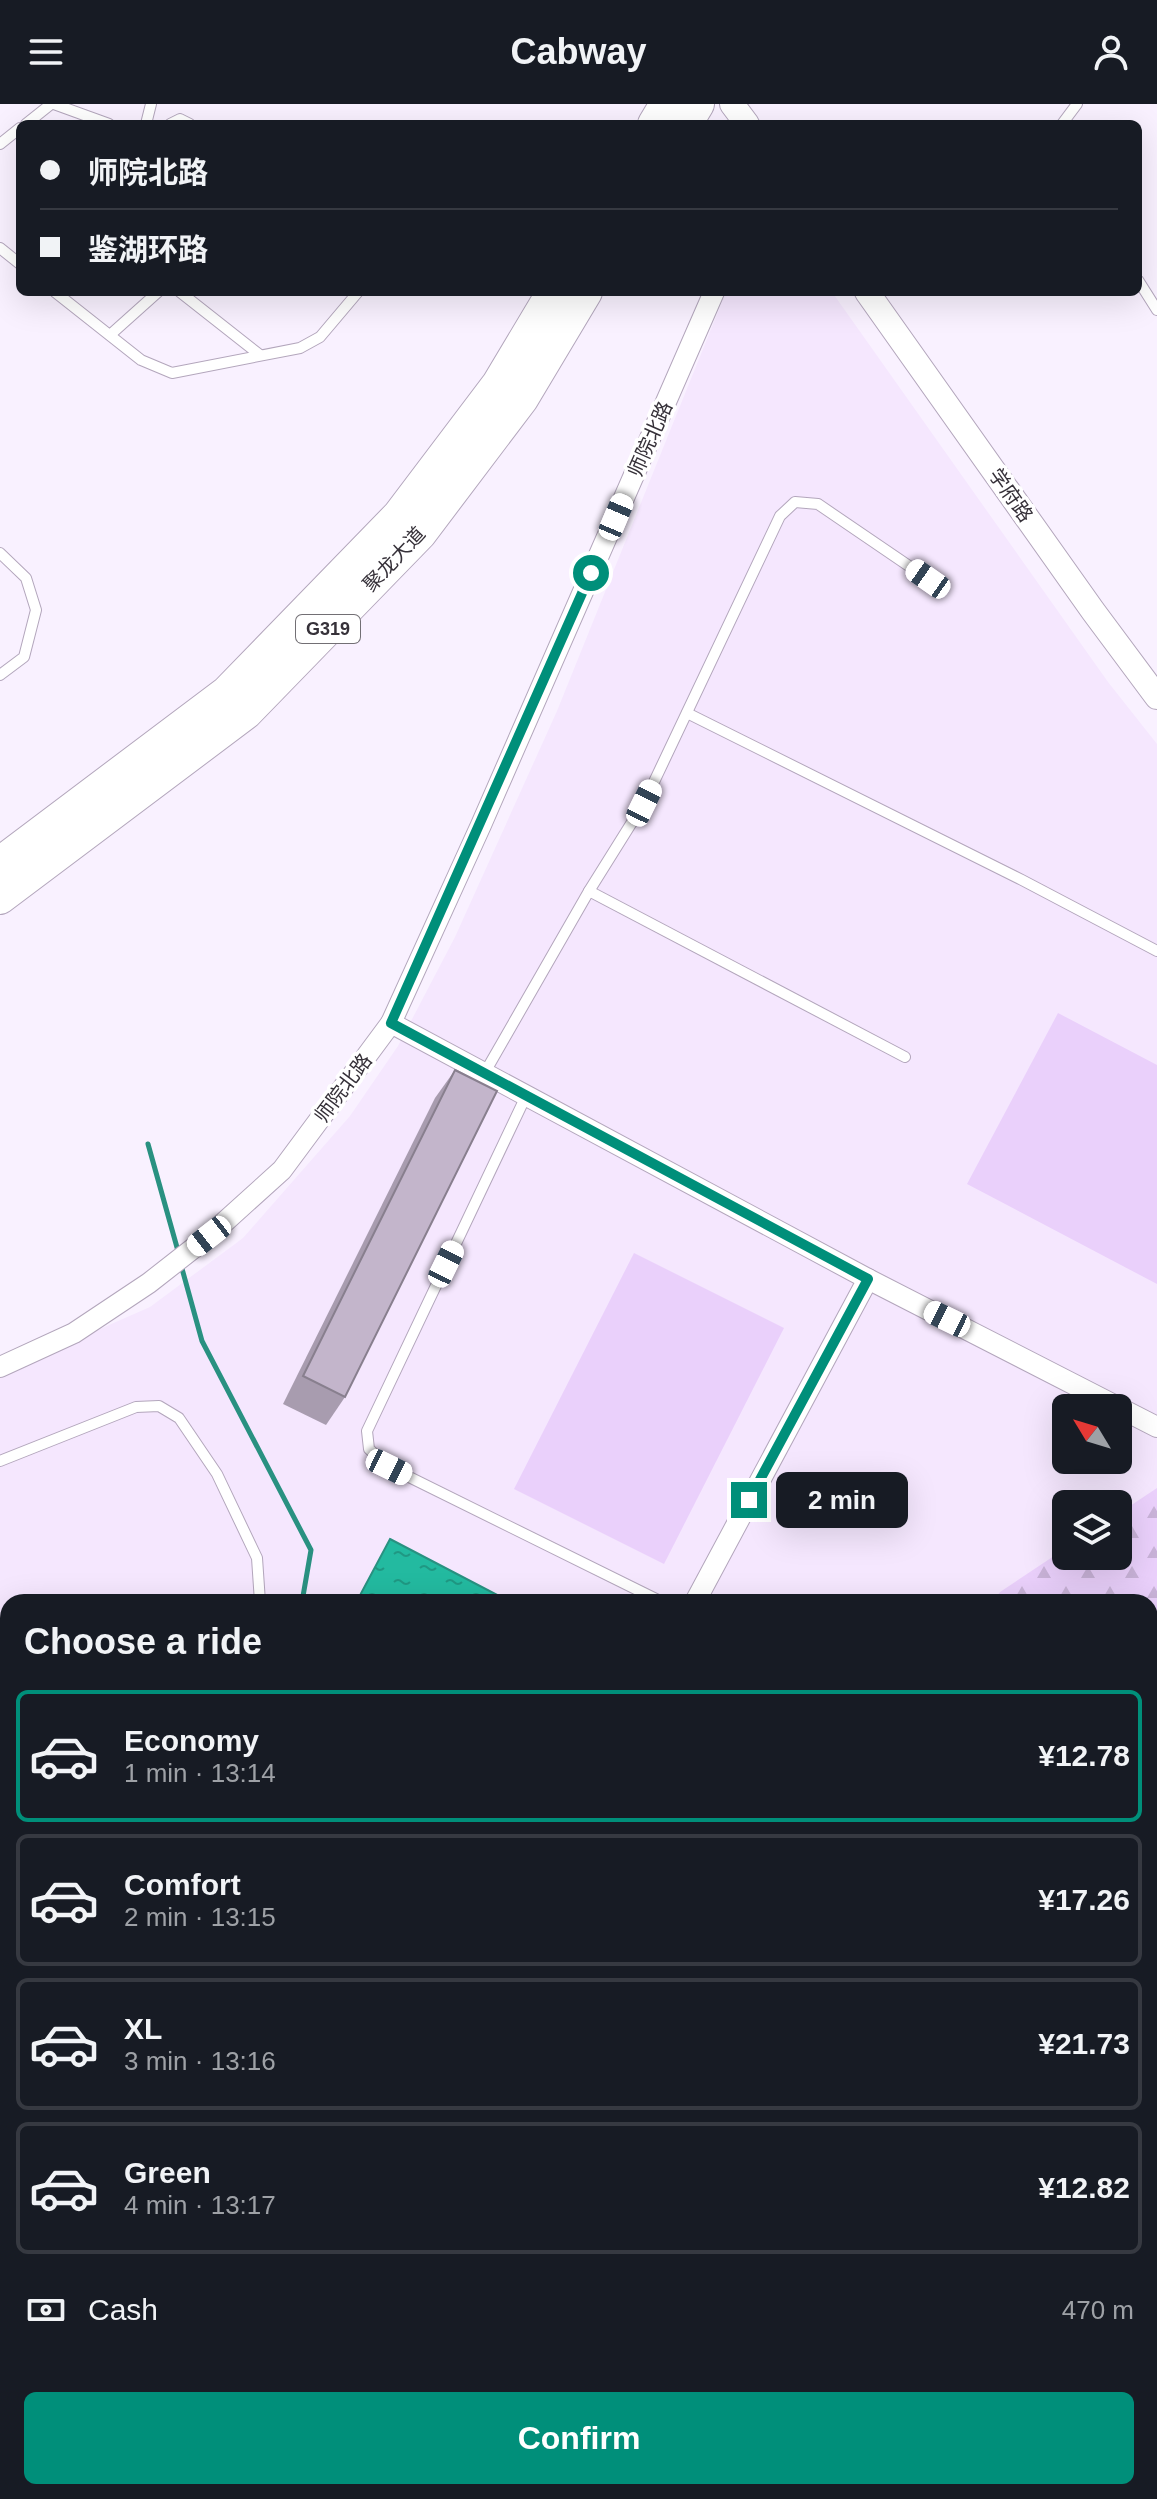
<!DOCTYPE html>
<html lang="en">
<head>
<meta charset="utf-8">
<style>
  body { margin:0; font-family:Arial,"Noto Sans SC",sans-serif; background:#20242c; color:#f1f3f6; height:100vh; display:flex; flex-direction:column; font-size:30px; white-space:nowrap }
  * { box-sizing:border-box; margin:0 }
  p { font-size:26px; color:#9ea1a6 }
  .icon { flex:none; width:44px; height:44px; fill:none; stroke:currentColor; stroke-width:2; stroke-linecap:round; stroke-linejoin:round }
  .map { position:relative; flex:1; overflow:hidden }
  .side { position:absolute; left:0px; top:1490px; width:1158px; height:906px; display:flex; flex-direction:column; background:#171b24; border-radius:24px 24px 0 0; box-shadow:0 8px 32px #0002 }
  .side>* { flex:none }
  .guide { position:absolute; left:16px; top:16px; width:1126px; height:176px; border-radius:12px; box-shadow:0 8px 32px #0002; display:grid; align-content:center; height:176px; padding:0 24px; background:#171b24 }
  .needle { width:52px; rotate:308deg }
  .controls { position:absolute; left:1052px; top:1290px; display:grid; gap:16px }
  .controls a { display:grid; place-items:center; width:80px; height:80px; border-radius:12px; background:#171b24; box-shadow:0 8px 32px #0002; font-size:40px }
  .end { position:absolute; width:36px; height:36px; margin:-18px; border:10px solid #008f7a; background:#fff; box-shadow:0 0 0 4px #fff }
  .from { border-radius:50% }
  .bubble { position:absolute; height:56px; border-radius:12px; background:#171b24; box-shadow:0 8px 32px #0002; font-size:26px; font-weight:800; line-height:56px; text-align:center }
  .car { position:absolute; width:24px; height:48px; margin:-24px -12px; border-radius:10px; box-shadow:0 0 6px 2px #0007; background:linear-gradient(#fff 24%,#345 0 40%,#fff 0 76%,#345 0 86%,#fff 0) }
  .guide b { display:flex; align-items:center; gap:28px; height:76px; font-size:30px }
  .guide b+b { border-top:2px solid #363941 }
  .guide i { width:20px; height:20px; background:#f1f3f6 }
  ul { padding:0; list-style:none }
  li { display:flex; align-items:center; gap:24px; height:132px; margin:0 16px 12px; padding:0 8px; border:4px solid #363941; border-radius:12px }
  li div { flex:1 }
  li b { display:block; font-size:30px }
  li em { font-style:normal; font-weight:800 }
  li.active { border-color:#008f7a }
  li>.icon { width:72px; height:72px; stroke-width:1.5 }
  h2 { padding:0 24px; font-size:36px; line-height:96px }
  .pay { display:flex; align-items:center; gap:20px; height:88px; padding:0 24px; font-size:30px }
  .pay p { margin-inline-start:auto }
  .cta { display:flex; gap:16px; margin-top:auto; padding:16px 24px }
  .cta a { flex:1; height:92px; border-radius:12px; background:#008f7a; color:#fff; font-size:32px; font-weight:800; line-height:92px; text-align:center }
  header { display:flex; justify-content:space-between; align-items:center; height:104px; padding:0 24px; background:#171b24; font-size:36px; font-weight:800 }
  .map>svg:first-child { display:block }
  .built { fill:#f5e7fe; fill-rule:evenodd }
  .grass { fill:#ead0fb }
  .forest { fill:url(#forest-firs) }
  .water { fill:url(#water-ripples); stroke:#299181; stroke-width:2 }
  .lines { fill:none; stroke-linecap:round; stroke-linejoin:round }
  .stream { stroke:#299181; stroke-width:5 }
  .service-casing { stroke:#b3a6bc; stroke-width:12 }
  .minor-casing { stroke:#b3a6bc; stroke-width:22 }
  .tertiary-casing { stroke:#b3a6bc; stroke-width:26 }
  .trunk-casing { stroke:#b3a6bc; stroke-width:34 }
  .service { stroke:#fff; stroke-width:10 }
  .minor { stroke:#fff; stroke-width:20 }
  .tertiary { stroke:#fff; stroke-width:24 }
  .trunk { stroke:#fff; stroke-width:32 }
  .wall { fill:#a89caf }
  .building { fill:#c3b5cb; stroke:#887f8e; stroke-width:2 }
  .route { stroke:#008f7a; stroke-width:10 }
  .labels { text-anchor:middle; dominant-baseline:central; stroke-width:7; stroke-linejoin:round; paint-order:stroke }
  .shield { fill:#fff; stroke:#726f74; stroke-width:2 }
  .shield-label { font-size:18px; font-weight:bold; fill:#363139 }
  .street-label { font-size:20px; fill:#363139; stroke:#fff }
</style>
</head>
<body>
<header><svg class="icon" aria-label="menu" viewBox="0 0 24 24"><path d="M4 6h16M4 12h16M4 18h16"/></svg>Cabway<svg class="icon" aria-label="person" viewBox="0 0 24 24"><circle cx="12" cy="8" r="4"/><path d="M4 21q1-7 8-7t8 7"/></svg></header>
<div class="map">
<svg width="1157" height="2395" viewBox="0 0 1157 2395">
  <defs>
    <pattern id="forest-firs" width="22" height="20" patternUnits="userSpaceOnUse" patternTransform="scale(2)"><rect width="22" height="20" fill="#ead0fb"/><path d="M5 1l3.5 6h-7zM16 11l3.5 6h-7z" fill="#c9b3d8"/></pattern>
    <pattern id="water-ripples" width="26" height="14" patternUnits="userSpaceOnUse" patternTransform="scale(2)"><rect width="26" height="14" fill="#23baa0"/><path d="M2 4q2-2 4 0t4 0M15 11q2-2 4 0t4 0" fill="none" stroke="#1f9883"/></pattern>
  </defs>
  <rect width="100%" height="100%" fill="#f9f1ff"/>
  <path class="built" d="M 726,188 L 832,188 L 1108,578 L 1157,640 L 1157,2395 L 0,2395 L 0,1269 L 150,1203 L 243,1134 L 350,1012 L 398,942 L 455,833 L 557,607 ZM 1066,1304 L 1118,1304 L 1118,1356 L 1066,1356 ZM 1066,1400 L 1118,1400 L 1118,1452 L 1066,1452 ZM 8,1498 L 1150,1498 L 1150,2388 L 8,2388 Z"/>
  <g class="grass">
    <path d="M 1058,909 L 1157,961 L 1157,1180 L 967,1080 Z"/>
    <path d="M 634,1149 L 784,1224 L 664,1460 L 514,1385 Z"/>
  </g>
  <path class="forest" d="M 1157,1384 L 1157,1688 L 1150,1701 L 1150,1498 L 992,1498 L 1000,1488 L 1066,1444 L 1066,1452 L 1118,1452 L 1118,1410 Z"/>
  <g class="water">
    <path d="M 390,1435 L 505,1495 L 504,1498 L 364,1498 L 358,1495 Z"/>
    <path d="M 1150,2116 L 1157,2120 L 1157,2395 L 943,2395 L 935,2388 L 1150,2388 Z"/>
  </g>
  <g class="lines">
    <g class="stream">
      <path d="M 148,1040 L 178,1147"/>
      <path d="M 181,1161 L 202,1237 L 311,1446 L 302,1498"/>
      <path d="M 0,2147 L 8,2142"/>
    </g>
    <defs>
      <g id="service">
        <path d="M 54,0 L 109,20"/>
        <path d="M 26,20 L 51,0"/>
        <path d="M 146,20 L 151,0"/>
        <path d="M 170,20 L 180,15 L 190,20"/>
        <path d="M 1062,20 L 1077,0"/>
        <path d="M 0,40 L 20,24"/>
        <path d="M 0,144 L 20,160"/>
        <path d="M 1138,176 L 1157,206"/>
        <path d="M 55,188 L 141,256 L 172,269 L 300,244 L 320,233 L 358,188"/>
        <path d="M 180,188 L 260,251"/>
        <path d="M 110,231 L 158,188"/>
        <path d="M 0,449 L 26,474 L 36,506 L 24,553 L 0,571"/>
        <path d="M 687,609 L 1022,776 L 1157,847"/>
        <path d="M 589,787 L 905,953"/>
        <path d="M 484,970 L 589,787 L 644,699 L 780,412 L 795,398 L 818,400 L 928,475"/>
        <path d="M 526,992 L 367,1327 L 369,1345 L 389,1363 L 662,1498"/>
        <path d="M 0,1357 L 136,1303 L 159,1302 L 179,1314 L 217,1370 L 257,1454 L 260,1498"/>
        <path d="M 0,1600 L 8,1608"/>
        <path d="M 1150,1810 L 1157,1797"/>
        <path d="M 0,1883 L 8,1882"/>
        <path d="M 1150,1995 L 1157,2000"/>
        <path d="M 0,2030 L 8,2030"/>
        <path d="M 157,2388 L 166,2395"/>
        <path d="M 507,2388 L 517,2395"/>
        <path d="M 60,2395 L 66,2388"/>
        <path d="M 576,2395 L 579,2388"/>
      </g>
      <g id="minor">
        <path d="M 391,919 L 868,1175 L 1157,1323"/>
        <path d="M 0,1263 L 74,1229 L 149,1179 L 209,1132 L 282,1066 L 391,919 L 481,721 L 714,188"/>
        <path d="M 695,1498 L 868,1175"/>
        <path d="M 865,2388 L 873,2395"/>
      </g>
      <g id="tertiary">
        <path d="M 732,0 L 747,20"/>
        <path d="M 867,188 L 1093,507 L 1157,593"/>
      </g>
      <g id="trunk">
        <path d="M 654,20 L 666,0"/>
        <path d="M 686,20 L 698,0"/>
        <path d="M 0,759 L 227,588 L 399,411 L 498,280 L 553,188"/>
        <path d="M 0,794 L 246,609 L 420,430 L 522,295 L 586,188"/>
      </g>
    </defs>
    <use href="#service" class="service-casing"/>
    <use href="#minor" class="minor-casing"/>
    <use href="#tertiary" class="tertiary-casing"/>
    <use href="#trunk" class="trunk-casing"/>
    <use href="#service" class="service"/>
    <use href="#minor" class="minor"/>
    <use href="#tertiary" class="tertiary"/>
    <use href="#trunk" class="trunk"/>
  </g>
  <g class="wall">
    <path d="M 455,966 L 345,1293 L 326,1321 L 283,1300 L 435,994 Z"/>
    <path d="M 1157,1911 L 1157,1976 L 1150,1972 L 1150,1924 Z"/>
  </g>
  <g class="building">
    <path d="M 455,966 L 497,987 L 345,1293 L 303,1272 Z"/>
    <path d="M 1157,1918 L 1157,1949 L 1150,1945 L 1150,1931 Z"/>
  </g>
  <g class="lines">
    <path class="route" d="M 591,469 L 391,919 L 868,1175 L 749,1396"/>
  </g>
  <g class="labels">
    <rect class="shield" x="296" y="511" width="64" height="28" rx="6"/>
    <g class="shield-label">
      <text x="328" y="525">G319</text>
    </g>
    <g class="street-label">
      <text transform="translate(650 335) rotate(-66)">师院北路</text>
      <text transform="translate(1011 391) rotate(55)">学府路</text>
      <text transform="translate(394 455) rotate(-47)">聚龙大道</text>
      <text transform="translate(343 984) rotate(-53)">师院北路</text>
    </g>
  </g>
</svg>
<div class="controls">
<a><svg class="needle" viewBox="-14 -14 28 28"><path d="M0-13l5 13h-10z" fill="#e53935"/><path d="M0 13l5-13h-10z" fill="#9ea1a6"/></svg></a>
<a><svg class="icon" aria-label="layers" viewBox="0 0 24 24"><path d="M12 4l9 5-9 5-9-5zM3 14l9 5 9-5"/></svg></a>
</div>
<i class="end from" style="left:591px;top:469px"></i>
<i class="end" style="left:749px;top:1396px"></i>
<div class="bubble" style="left:776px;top:1368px;width:132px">2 min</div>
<i class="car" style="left:616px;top:413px;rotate:23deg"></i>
<i class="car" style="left:928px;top:475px;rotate:305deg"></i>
<i class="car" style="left:644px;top:699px;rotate:26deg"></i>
<i class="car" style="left:209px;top:1132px;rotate:232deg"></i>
<i class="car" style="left:446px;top:1160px;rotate:26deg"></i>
<i class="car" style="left:947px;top:1215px;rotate:296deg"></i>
<i class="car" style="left:389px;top:1363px;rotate:116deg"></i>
<div class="guide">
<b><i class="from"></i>师院北路</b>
<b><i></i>鉴湖环路</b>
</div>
<section class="side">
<h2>Choose a ride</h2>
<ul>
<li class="active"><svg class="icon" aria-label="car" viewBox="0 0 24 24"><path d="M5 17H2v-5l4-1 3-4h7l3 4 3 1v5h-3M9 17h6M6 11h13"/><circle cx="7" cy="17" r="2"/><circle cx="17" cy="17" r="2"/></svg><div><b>Economy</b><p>1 min · 13:14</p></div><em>¥12.78</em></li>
<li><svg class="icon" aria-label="car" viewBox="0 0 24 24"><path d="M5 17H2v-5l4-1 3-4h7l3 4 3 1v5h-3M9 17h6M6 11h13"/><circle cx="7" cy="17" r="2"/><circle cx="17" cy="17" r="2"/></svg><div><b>Comfort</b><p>2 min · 13:15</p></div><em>¥17.26</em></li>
<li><svg class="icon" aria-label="car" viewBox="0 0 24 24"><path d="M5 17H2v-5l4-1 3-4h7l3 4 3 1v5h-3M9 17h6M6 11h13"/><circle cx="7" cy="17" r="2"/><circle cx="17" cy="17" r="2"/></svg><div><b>XL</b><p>3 min · 13:16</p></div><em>¥21.73</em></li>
<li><svg class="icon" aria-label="car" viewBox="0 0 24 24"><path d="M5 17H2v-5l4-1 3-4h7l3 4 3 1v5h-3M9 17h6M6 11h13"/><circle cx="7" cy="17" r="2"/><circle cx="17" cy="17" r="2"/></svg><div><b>Green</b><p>4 min · 13:17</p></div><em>¥12.82</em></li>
</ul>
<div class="pay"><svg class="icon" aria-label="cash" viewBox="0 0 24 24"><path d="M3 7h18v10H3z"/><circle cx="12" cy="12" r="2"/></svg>Cash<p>470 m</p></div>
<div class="cta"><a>Confirm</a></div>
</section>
</div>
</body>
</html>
